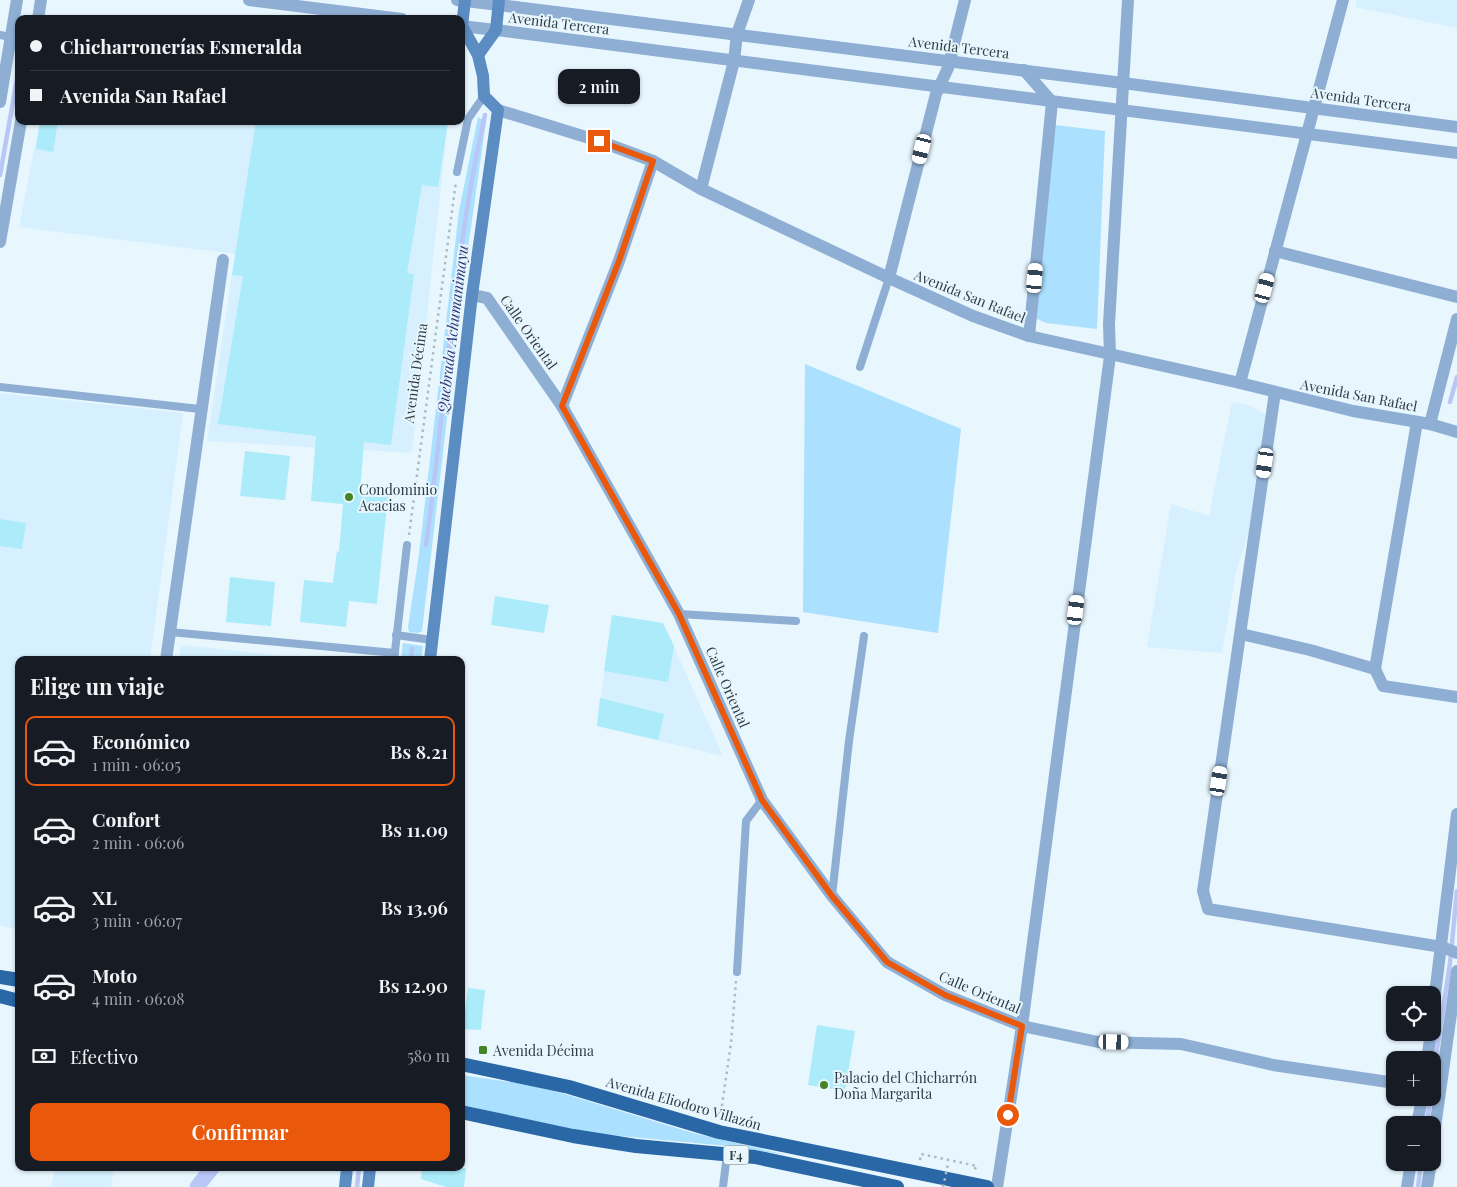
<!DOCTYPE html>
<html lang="es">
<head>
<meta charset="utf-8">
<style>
  body { margin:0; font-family:"Playfair Display",serif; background:#20242c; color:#f1f3f6; height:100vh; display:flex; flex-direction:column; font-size:19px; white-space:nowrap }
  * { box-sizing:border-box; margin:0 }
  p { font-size:16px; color:#9ea1a6 }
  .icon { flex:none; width:28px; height:28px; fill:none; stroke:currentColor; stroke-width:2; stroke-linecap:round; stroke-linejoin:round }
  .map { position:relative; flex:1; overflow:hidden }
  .panel { position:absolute; left:15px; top:656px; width:450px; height:515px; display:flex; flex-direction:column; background:#171b24; border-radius:10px; box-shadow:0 1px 4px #0004 }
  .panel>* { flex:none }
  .hud { position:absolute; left:15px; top:15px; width:450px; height:110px; border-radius:10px; box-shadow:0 1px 4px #0004; display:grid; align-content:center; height:110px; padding:0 15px; background:#171b24 }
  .controls { position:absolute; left:1386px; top:986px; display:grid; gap:10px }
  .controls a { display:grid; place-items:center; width:55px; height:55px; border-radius:10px; background:#171b24; box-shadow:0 1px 4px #0004; font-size:25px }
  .end { position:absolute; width:22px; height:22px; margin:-11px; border:6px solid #ea580c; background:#fff; box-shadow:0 0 0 2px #fff }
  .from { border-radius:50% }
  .bubble { position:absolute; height:35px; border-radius:10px; background:#171b24; box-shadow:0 1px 4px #0004; font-size:16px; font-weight:600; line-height:35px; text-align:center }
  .car { position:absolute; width:15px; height:30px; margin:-15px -8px; border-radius:6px; box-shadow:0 0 4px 1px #0007; background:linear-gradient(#fff 24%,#345 0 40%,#fff 0 76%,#345 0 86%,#fff 0) }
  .hud b { display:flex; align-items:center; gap:18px; height:48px; font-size:19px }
  .hud b+b { border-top:1px solid #363941 }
  .hud i { width:12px; height:12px; background:#f1f3f6 }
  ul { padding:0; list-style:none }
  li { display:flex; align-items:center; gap:15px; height:70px; margin:0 10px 8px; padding:0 5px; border:2px solid transparent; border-radius:10px }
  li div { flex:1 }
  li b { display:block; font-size:19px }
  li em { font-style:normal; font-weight:600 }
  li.active { border-color:#ea580c }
  li>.icon { width:45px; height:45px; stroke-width:1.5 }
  h2 { padding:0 15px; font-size:22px; line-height:60px }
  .pay { display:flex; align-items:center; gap:12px; height:55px; padding:0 15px; font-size:19px }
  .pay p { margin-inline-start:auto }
  .primary-button { display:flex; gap:10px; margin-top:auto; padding:10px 15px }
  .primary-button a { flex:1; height:58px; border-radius:10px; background:#ea580c; color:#fff; font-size:20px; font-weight:600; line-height:58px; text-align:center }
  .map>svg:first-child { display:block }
  .built { fill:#d6f0ff }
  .green { fill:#abe0fe }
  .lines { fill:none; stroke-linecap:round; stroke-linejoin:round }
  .stream { stroke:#b8c7f5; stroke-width:4.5 }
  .canal { stroke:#b8c7f5; stroke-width:15 }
  .building { fill:#abebfa }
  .path { stroke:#adbbc3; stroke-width:2.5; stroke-dasharray:2.5 4; stroke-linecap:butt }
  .service { stroke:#8eaed3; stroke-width:8 }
  .minor { stroke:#8eaed3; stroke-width:12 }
  .tertiary { stroke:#8eaed3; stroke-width:12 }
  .secondary { stroke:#5b8cc2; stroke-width:12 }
  .trunk { stroke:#2967a6; stroke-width:14 }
  .path-bridge { stroke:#adbbc3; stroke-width:2.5; stroke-dasharray:2.5 4; stroke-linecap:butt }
  .route { stroke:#ea580c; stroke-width:6 }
  .poi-dot { fill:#448425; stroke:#e8f6fe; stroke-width:2 }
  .labels { text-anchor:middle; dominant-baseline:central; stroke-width:4; stroke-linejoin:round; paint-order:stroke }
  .shield { fill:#e8f6fe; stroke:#66747c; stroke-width:1 }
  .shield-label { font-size:12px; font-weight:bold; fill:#2e3c44 }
  .street-label { font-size:14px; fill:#2e3c44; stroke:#e8f6fe }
  .poi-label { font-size:14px; fill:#2e3c44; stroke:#e8f6fe; text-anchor:start }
  .water-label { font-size:15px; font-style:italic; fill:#2b397b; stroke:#e8f6fe }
</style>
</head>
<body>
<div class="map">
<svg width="1457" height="1187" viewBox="0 0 1457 1187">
  <rect width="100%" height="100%" fill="#e8f6fe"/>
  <g class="built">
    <path d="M 1357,0 L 1457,0 L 1457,28 L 1355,7 Z"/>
    <path d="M 40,121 L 448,122 L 412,453 L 207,441 L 235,254 L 19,227 Z"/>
    <path d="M 0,393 L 183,413 L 150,660 L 19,660 L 19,930 L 0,925 Z"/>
    <path d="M 1232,402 L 1251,406 L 1268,416 L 1249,532 L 1236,572 L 1222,653 L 1147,647 L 1171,504 L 1209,516 Z"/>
    <path d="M 612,615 L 663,623 L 723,756 L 597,726 Z"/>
    <path d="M 181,645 L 322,660 L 179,660 Z"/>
    <path d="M 55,1168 L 114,1168 L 111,1187 L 51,1187 Z"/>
  </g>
  <g class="green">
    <path d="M 478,117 L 486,122 L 463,283 L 422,631 L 418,633 L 409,632 L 408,627 L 419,554 L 459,211 Z"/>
    <path d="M 1047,124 L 1105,131 L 1097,329 L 1046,323 L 1029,315 Z"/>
    <path d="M 805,364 L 961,429 L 938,633 L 803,612 Z"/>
    <path d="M 403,643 L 423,646 L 421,660 L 401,660 Z"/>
    <path d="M 461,1075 L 525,1084 L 558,1092 L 693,1133 L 787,1155 L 728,1146 L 588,1133 L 461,1105 Z"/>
  </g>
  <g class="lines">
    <g class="stream">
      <path d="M 0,175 L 19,68"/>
      <path d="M 1450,402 L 1457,377"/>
      <path d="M 426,545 C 446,402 453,256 485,115"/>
      <path d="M 411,660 L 412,649"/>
      <path d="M 1432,1083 L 1450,963 L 1457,891"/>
      <path d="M 1427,1125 L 1430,1098"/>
      <path d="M 357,1187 L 359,1168"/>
      <path d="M 1418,1187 L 1421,1162"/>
    </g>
    <path class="canal" d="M 197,1187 L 212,1168"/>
  </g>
  <g class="building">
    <path d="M 40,121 L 58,121 L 53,152 L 36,149 Z"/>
    <path d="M 256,121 L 448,122 L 438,187 L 422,185 L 407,273 L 414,274 L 391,445 L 364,442 L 360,492 L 388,494 L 377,604 L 349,601 L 346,627 L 300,622 L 304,580 L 333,583 L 337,551 L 339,552 L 343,504 L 311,501 L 316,436 L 218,424 L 243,276 L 232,275 Z"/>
    <path d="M 245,451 L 290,456 L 285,500 L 240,496 Z"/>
    <path d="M 0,519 L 26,523 L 22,549 L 0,546 Z"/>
    <path d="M 230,577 L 275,582 L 271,626 L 226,622 Z"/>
    <path d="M 495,596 L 549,605 L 544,633 L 491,625 Z"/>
    <path d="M 612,615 L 663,623 L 674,646 L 668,682 L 604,671 Z"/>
    <path d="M 600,698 L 664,714 L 658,740 L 597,726 Z"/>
    <path d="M 468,988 L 485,990 L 481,1030 L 463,1029 Z"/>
    <path d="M 817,1025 L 855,1031 L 845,1091 L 808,1085 Z"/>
    <path d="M 422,1168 L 466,1168 L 464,1187 L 446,1187 L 421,1179 Z"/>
  </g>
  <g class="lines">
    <g class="path">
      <path d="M 409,535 L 456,181"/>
      <path d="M 720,1119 L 731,1043 L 736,981"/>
      <path d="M 920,1160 L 921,1154 L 977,1166 L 974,1170"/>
    </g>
    <g class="service">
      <path d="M 0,35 L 19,39"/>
      <path d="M 457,172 L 468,119 L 484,96"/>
      <path d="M 860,367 L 889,278"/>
      <path d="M 0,387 L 200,409"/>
      <path d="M 679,614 L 796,621"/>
      <path d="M 170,632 L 395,653"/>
      <path d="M 396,635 L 432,640"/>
      <path d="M 394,660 L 407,545"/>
      <path d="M 832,896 L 849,741 L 864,636"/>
      <path d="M 737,972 L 746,821 L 762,800"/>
      <path d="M 723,1187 L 727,1154"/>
    </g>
    <g class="minor">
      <path d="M 499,5 L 1123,83 L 1457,127"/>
      <path d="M 38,19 L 41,0"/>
      <path d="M 496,30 L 1457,153"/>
      <path d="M 1024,70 L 1052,102 L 1029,336"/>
      <path d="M 0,102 L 17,0"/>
      <path d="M 701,189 L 734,61 L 737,34 L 749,0"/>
      <path d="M 0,242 L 21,121"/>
      <path d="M 1275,251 L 1457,297"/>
      <path d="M 889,278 L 936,94 L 948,68 L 965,0"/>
      <path d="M 472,295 L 487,298 L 562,406 L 679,614 L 762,800 L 832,896 L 887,962 L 945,995 L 1022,1026 L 1098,1042 L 1181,1044 L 1273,1065 L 1395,1083"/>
      <path d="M 1110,356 L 1109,324 L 1128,0"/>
      <path d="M 1240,383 L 1343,0"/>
      <path d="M 1275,392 L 1203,891 L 1208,909 L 1442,947 L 1457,953"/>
      <path d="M 562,406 L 619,261 L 653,161"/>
      <path d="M 1241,634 L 1310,650 L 1375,669 L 1383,686 L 1457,697"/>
      <path d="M 166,660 L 223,260"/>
      <path d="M 1375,669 L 1417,422"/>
    </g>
    <g class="tertiary">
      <path d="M 249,0 L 402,19"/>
      <path d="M 457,0 L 499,5"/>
      <path d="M 461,26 L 496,30"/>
      <path d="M 498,110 L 599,141 L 653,161 L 701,189 L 889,278 L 973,316 L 1029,336 L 1240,383 L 1353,411 L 1430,424 L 1457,432"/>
      <path d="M 1430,424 L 1457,319"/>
      <path d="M 1432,1019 L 1457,814"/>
      <path d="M 1427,1060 L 1431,1032"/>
      <path d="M 1417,1125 L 1422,1098"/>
      <path d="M 1432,1149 L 1457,971"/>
      <path d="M 997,1187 L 1022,1026 L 1110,356"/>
      <path d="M 1407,1187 L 1411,1162"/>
      <path d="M 1427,1187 L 1431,1162"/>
    </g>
    <g class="secondary">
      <path d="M 478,55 L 496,30 L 499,0"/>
      <path d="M 430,660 L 472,295 L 498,110 L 484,96 L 483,76 L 478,55 L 462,26 L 465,0"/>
      <path d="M 345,1187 L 347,1168"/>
      <path d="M 368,1187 L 370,1168"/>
    </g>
    <g class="trunk">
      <path d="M 0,977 L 19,980"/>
      <path d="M 0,996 L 19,1001"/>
      <path d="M 461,1064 L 569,1087 L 719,1132 L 987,1187"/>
      <path d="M 461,1112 L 573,1136 L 636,1146 L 755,1157 L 897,1187"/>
    </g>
    <path class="path-bridge" d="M 943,1187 L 948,1164"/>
  </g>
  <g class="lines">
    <path class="route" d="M 599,141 L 653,161 L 619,261 L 562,406 L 679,614 L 762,800 L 832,896 L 887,962 L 945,995 L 1022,1026 L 1008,1115"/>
  </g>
  <g class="poi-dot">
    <circle cx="349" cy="497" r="5"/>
    <rect x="478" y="1045" width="10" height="10" rx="2.5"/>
    <circle cx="824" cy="1085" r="5"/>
  </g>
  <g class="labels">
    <rect class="shield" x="723.5" y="1145.5" width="25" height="19" rx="4"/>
    <g class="shield-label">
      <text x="736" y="1155">F4</text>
    </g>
    <g class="street-label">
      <text transform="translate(559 23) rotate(7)">Avenida Tercera</text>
      <text transform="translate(959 47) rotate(7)">Avenida Tercera</text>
      <text transform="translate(1361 99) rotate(8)">Avenida Tercera</text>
      <text transform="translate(970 296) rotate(22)">Avenida San Rafael</text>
      <text transform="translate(529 332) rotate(55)">Calle Oriental</text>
      <text transform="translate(415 373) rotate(-82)">Avenida Décima</text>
      <text transform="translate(1359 395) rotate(11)">Avenida San Rafael</text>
      <text transform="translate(728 687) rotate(66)">Calle Oriental</text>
      <text transform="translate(980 992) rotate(23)">Calle Oriental</text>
      <text transform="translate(684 1103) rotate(16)">Avenida Eliodoro Villazón</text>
    </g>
    <g class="poi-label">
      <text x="359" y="489">Condominio<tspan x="359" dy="16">Acacias</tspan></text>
      <text x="493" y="1050">Avenida Décima</text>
      <text x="834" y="1077">Palacio del Chicharrón<tspan x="834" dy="16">Doña Margarita</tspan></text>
    </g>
    <g class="water-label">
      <text transform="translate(452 329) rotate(-83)">Quebrada Achumanimayu</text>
    </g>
  </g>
</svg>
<div class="controls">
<a><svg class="icon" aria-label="locate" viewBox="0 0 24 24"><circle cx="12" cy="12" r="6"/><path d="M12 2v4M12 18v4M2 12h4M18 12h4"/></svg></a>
<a>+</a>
<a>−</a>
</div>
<i class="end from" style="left:1008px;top:1115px"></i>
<i class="end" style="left:599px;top:141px"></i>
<div class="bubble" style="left:558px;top:69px;width:82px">2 min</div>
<i class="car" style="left:922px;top:149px;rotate:194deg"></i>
<i class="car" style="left:1035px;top:278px;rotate:5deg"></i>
<i class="car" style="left:1265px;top:288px;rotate:15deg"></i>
<i class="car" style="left:1265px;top:463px;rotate:188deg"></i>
<i class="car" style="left:1076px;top:610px;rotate:7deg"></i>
<i class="car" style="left:1219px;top:781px;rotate:9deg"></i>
<i class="car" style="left:1114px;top:1042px;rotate:91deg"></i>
<div class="hud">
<b><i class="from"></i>Chicharronerías Esmeralda</b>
<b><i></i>Avenida San Rafael</b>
</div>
<section class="panel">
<h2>Elige un viaje</h2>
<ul>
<li class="active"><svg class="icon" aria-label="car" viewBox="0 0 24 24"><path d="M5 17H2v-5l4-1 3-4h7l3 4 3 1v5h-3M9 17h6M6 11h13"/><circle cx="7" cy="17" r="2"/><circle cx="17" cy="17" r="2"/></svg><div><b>Económico</b><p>1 min · 06:05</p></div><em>Bs 8.21</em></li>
<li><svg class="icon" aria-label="car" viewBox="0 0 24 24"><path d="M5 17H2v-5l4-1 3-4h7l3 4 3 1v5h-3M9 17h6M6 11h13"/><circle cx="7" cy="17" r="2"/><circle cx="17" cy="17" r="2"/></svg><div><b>Confort</b><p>2 min · 06:06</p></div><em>Bs 11.09</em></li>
<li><svg class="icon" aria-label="car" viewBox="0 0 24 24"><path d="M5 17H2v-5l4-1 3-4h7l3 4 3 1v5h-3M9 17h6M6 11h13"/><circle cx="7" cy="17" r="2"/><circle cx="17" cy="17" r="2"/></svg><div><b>XL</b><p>3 min · 06:07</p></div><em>Bs 13.96</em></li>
<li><svg class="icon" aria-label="car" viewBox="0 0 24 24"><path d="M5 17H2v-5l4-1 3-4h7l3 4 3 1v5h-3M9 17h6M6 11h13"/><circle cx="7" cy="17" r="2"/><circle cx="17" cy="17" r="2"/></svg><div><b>Moto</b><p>4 min · 06:08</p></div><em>Bs 12.90</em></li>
</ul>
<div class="pay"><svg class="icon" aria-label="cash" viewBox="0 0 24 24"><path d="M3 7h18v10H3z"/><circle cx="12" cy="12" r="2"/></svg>Efectivo<p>580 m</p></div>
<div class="primary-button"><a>Confirmar</a></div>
</section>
</div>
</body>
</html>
